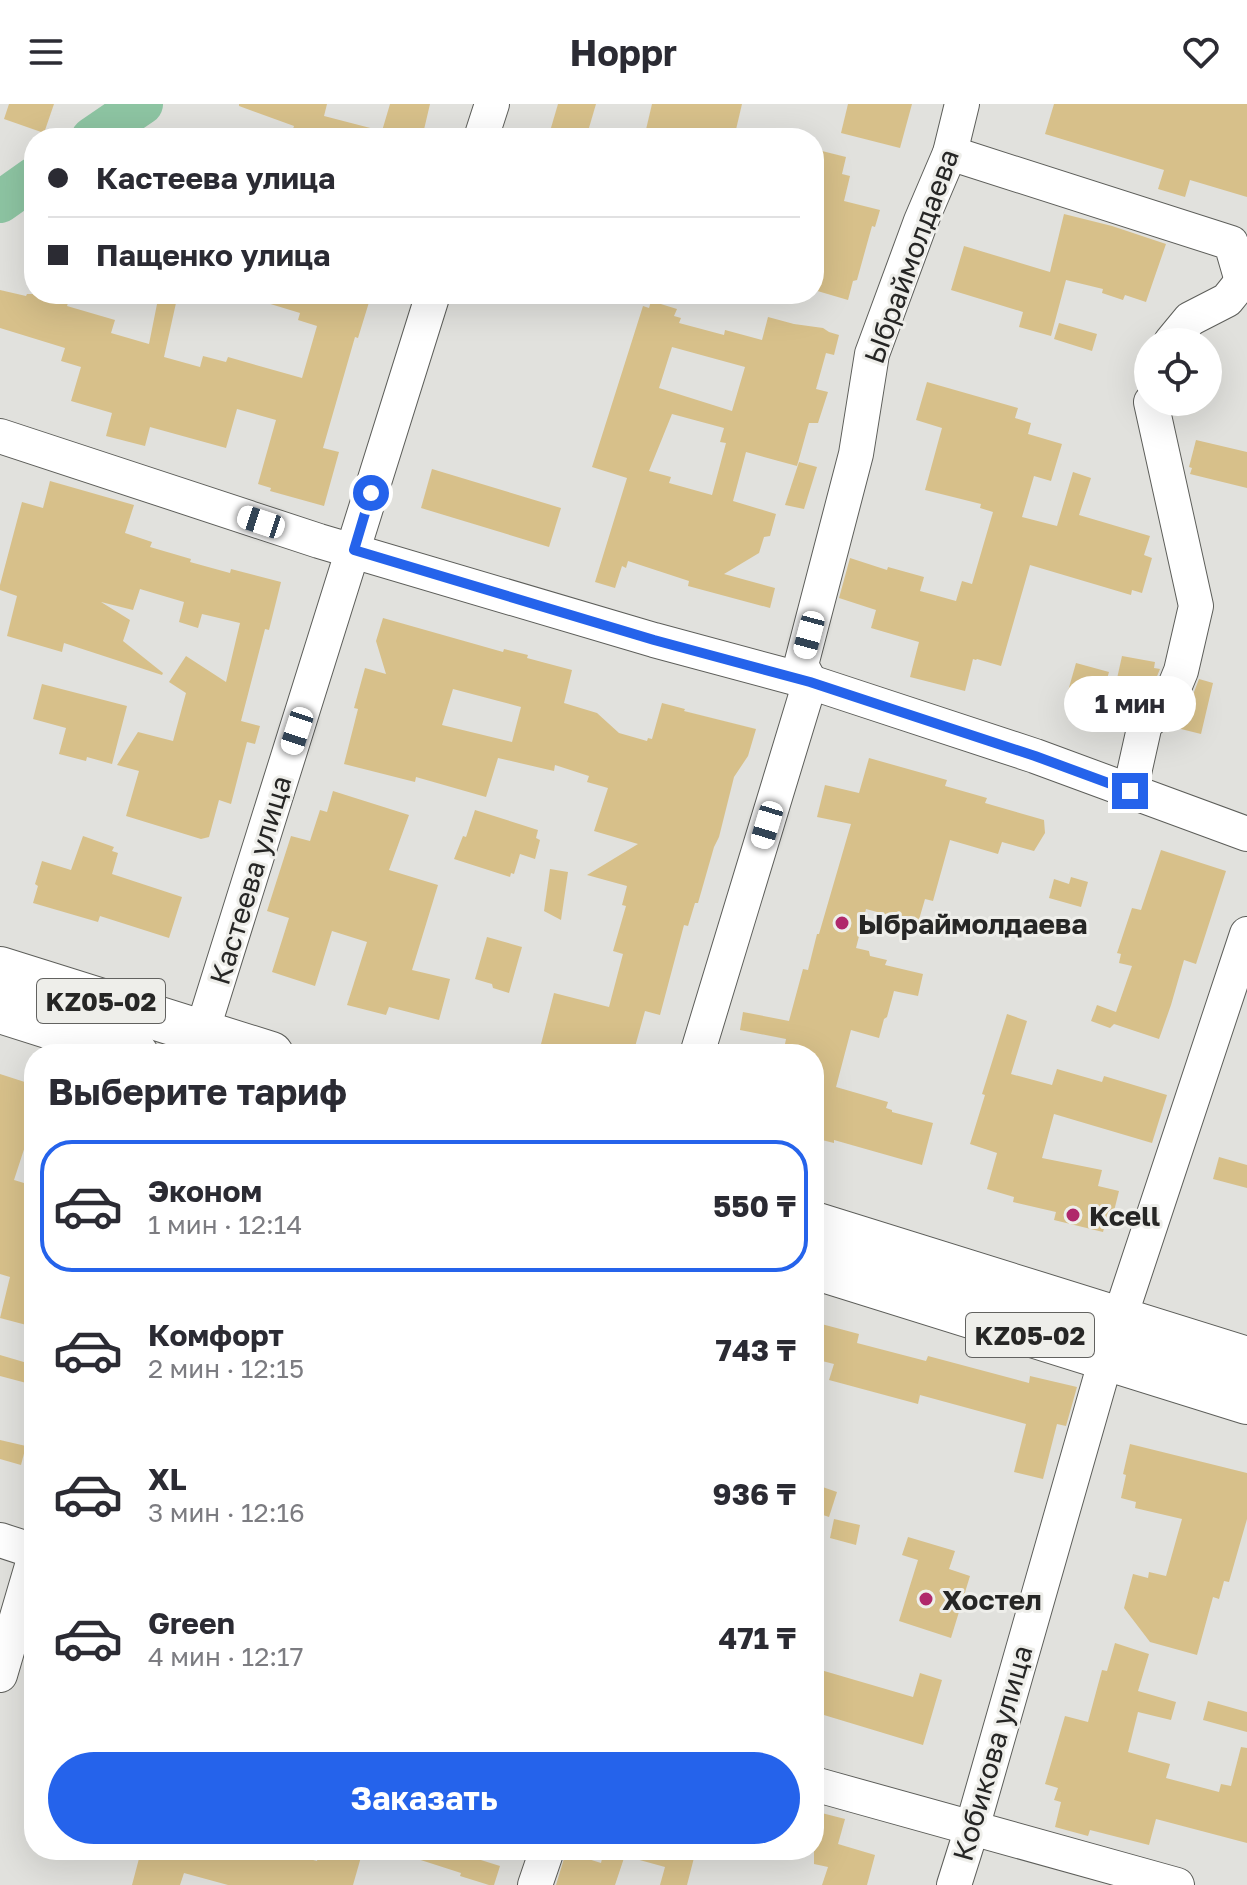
<!DOCTYPE html>
<html lang="ru">
<head>
<meta charset="utf-8">
<style>
  body { margin:0; font-family:"Golos Text",sans-serif; background:#f2f2f3; color:#2b2b33; height:100vh; display:flex; flex-direction:column; font-size:30px; white-space:nowrap }
  * { box-sizing:border-box; margin:0 }
  p { font-size:26px; color:#7c7c81 }
  .icon { flex:none; width:44px; height:44px; fill:none; stroke:currentColor; stroke-width:2; stroke-linecap:round; stroke-linejoin:round }
  .map { position:relative; flex:1; overflow:hidden }
  .drawer { position:absolute; left:24px; top:940px; width:800px; height:816px; display:flex; flex-direction:column; background:#fff; border-radius:32px; box-shadow:0 8px 32px #0002 }
  .drawer>* { flex:none }
  .banner { position:absolute; left:24px; top:24px; width:800px; height:176px; border-radius:32px; box-shadow:0 8px 32px #0002; display:grid; align-content:center; height:176px; padding:0 24px; background:#fff }
  .buttons { position:absolute; left:1134px; top:224px; display:grid; gap:16px }
  .buttons a { display:grid; place-items:center; width:88px; height:88px; border-radius:50%; background:#fff; box-shadow:0 8px 32px #0002; font-size:40px }
  .end { position:absolute; width:36px; height:36px; margin:-18px; border:10px solid #2563eb; background:#fff; box-shadow:0 0 0 4px #fff }
  .from { border-radius:50% }
  .bubble { position:absolute; height:56px; border-radius:28px; background:#fff; box-shadow:0 8px 32px #0002; font-size:26px; font-weight:700; line-height:56px; text-align:center }
  .car { position:absolute; width:24px; height:48px; margin:-24px -12px; border-radius:10px; box-shadow:0 0 6px 2px #0007; background:linear-gradient(#fff 24%,#345 0 40%,#fff 0 76%,#345 0 86%,#fff 0) }
  .banner b { display:flex; align-items:center; gap:28px; height:76px; font-size:30px }
  .banner b+b { border-top:2px solid #e1e1e2 }
  .banner i { width:20px; height:20px; background:#2b2b33 }
  ul { padding:0; list-style:none }
  li { display:flex; align-items:center; gap:24px; height:132px; margin:0 16px 12px; padding:0 8px; border:4px solid transparent; border-radius:32px }
  li div { flex:1 }
  li b { display:block; font-size:30px }
  li em { font-style:normal; font-weight:700 }
  li.on { border-color:#2563eb }
  li>.icon { width:72px; height:72px; stroke-width:1.5 }
  h2 { padding:0 24px; font-size:36px; line-height:96px }
  .button { display:flex; gap:16px; margin-top:auto; padding:16px 24px }
  .button a { flex:1; height:92px; border-radius:48px; background:#2563eb; color:#fff; font-size:32px; font-weight:700; line-height:92px; text-align:center }
  header { display:flex; justify-content:space-between; align-items:center; height:104px; padding:0 24px; background:#fff; font-size:36px; font-weight:700 }
  .map>svg:first-child { display:block }
  .lines { fill:none; stroke-linecap:round; stroke-linejoin:round }
  .river { stroke:#8dc4a2; stroke-width:42 }
  .building { fill:#d7c08a; fill-rule:evenodd }
  .minor-casing { stroke:#5d5e5a; stroke-width:36 }
  .highway-casing { stroke:#5d5e5a; stroke-width:46 }
  .minor { stroke:#fff; stroke-width:34 }
  .highway { stroke:#fff; stroke-width:44 }
  .route { stroke:#2563eb; stroke-width:10 }
  .poi-dot { fill:#b0286b; stroke:#eeeeea; stroke-width:3 }
  .labels { text-anchor:middle; dominant-baseline:central; stroke-width:6; stroke-linejoin:round; paint-order:stroke }
  .shield { fill:#eeeeea; stroke:#626260; stroke-width:2 }
  .shield-label { font-size:26px; font-weight:bold; fill:#262625 }
  .street-label { font-size:28px; fill:#262625; stroke:#eeeeea }
  .poi-label { font-size:28px; font-weight:bold; fill:#262625; stroke:#eeeeea; text-anchor:start }
</style>
</head>
<body>
<header><svg class="icon" aria-label="menu" viewBox="0 0 24 24"><path d="M4 6h16M4 12h16M4 18h16"/></svg>Hoppr<svg class="icon" aria-label="heart" viewBox="0 0 24 24"><path d="M12 20l-8-8c-3-5 5-10 8-4 3-6 11-1 8 4z"/></svg></header>
<div class="map">
<svg width="1247" height="1781" viewBox="0 0 1247 1781">
  <rect width="100%" height="100%" fill="#e1e1dd"/>
  <g class="lines">
    <g class="river">
      <path d="M 92,34 L 142,0"/>
      <path d="M 0,98 L 34,74"/>
    </g>
  </g>
  <g class="building">
    <path d="M 9,0 L 54,0 L 44,29 L 4,15 Z"/>
    <path d="M 239,0 L 327,0 L 324,12 L 382,27 L 390,0 L 430,0 L 422,34 L 290,34 L 294,22 L 239,2 Z"/>
    <path d="M 558,0 L 596,0 L 586,34 L 548,34 Z"/>
    <path d="M 652,0 L 742,0 L 734,34 L 644,34 Z"/>
    <path d="M 848,0 L 912,0 L 900,44 L 841,29 Z"/>
    <path d="M 1054,0 L 1247,0 L 1247,93 L 1190,76 L 1185,93 L 1158,85 L 1164,66 L 1045,30 Z"/>
    <path d="M 814,45 L 846,53 L 842,70 L 850,72 L 844,97 L 880,106 L 875,123 L 872,122 L 857,176 L 853,177 L 848,196 L 814,186 L 814,145 L 820,125 L 814,124 Z"/>
    <path d="M 1064,110 L 1112,122 L 1166,140 L 1146,198 L 1125,191 L 1123,196 L 1102,189 L 1103,185 L 1066,176 L 1051,232 L 1019,223 L 1023,208 L 951,186 L 964,142 L 1050,168 Z"/>
    <path d="M 0,186 L 26,192 L 27,190 L 71,190 L 67,202 L 115,216 L 111,229 L 149,240 L 159,190 L 178,190 L 164,253 L 200,263 L 203,252 L 226,258 L 228,253 L 302,274 L 317,222 L 298,216 L 300,209 L 254,195 L 254,190 L 356,190 L 370,195 L 358,234 L 355,233 L 323,344 L 339,348 L 324,402 L 270,387 L 271,384 L 258,380 L 276,316 L 237,305 L 226,344 L 150,323 L 145,342 L 106,332 L 112,309 L 71,297 L 81,263 L 61,257 L 65,244 L 0,224 Z"/>
    <path d="M 651,197 L 677,205 L 674,212 L 681,214 L 679,219 L 724,231 L 725,226 L 762,236 L 768,213 L 794,220 L 823,224 L 829,228 L 839,231 L 834,251 L 826,249 L 816,285 L 828,288 L 818,319 L 809,319 L 797,362 L 746,348 L 733,397 L 776,410 L 770,432 L 764,433 L 759,449 L 724,470 L 775,484 L 770,504 L 688,482 L 689,477 L 628,457 L 626,464 L 622,462 L 615,484 L 595,478 L 627,374 L 592,363 L 643,202 L 649,204 ZM 672,243 L 745,263 L 732,307 L 659,284 ZM 672,310 L 724,324 L 720,338 L 726,339 L 712,391 L 669,379 L 671,373 L 649,367 Z"/>
    <path d="M 1059,219 L 1097,230 L 1092,247 L 1054,235 Z"/>
    <path d="M 927,278 L 1018,304 L 1015,314 L 1031,319 L 1028,330 L 1062,340 L 1051,377 L 1034,372 L 1022,413 L 1057,422 L 1073,368 L 1091,374 L 1079,411 L 1150,432 L 1144,451 L 1152,454 L 1142,489 L 1132,486 L 1131,491 L 1030,461 L 1001,562 L 977,555 L 976,556 L 973,555 L 965,587 L 910,573 L 919,538 L 871,524 L 876,506 L 839,494 L 850,454 L 887,466 L 888,463 L 924,473 L 920,487 L 956,497 L 962,477 L 972,480 L 993,408 L 980,404 L 981,400 L 925,386 L 942,324 L 916,316 Z"/>
    <path d="M 1196,336 L 1247,348 L 1247,384 L 1190,370 L 1192,364 L 1189,363 Z"/>
    <path d="M 799,358 L 817,363 L 804,405 L 785,401 Z"/>
    <path d="M 432,365 L 561,404 L 549,443 L 421,404 Z"/>
    <path d="M 50,377 L 134,401 L 125,429 L 152,438 L 150,443 L 191,455 L 190,458 L 230,469 L 231,465 L 281,478 L 269,526 L 265,525 L 241,617 L 260,622 L 255,640 L 247,638 L 231,700 L 219,696 L 209,733 L 201,735 L 126,712 L 139,667 L 117,661 L 138,628 L 173,637 L 186,589 L 169,578 L 186,552 L 226,578 L 240,519 L 202,510 L 198,524 L 179,518 L 184,498 L 140,485 L 133,506 L 101,498 L 130,516 L 123,537 L 163,569 L 162,571 L 64,539 L 62,548 L 7,532 L 17,492 L 0,486 L 0,481 L 22,398 L 43,404 Z"/>
    <path d="M 383,514 L 503,548 L 504,545 L 528,551 L 527,554 L 572,566 L 564,599 L 597,609 L 619,629 L 647,637 L 648,634 L 652,635 L 662,599 L 685,605 L 684,607 L 756,625 L 748,652 L 734,673 L 719,733 L 714,743 L 698,799 L 695,799 L 688,822 L 684,821 L 660,911 L 645,907 L 633,950 L 563,950 L 540,944 L 554,889 L 609,903 L 623,850 L 613,847 L 626,802 L 622,801 L 627,782 L 587,771 L 638,740 L 594,727 L 608,684 L 587,678 L 589,672 L 555,661 L 554,667 L 498,654 L 486,693 L 416,673 L 415,678 L 344,660 L 358,605 L 354,604 L 365,564 L 386,570 L 376,537 ZM 453,585 L 521,603 L 512,638 L 442,621 Z"/>
    <path d="M 1122,552 L 1155,558 L 1154,564 L 1160,565 L 1151,587 L 1116,579 Z"/>
    <path d="M 1076,559 L 1109,568 L 1099,603 L 1066,594 Z"/>
    <path d="M 1199,575 L 1213,579 L 1201,630 L 1173,623 L 1186,609 Z"/>
    <path d="M 42,580 L 127,602 L 112,660 L 87,653 L 86,657 L 59,650 L 66,624 L 33,615 Z"/>
    <path d="M 869,654 L 947,676 L 945,682 L 987,694 L 985,699 L 1044,716 L 1045,729 L 1034,747 L 1002,738 L 998,750 L 950,736 L 933,797 L 925,795 L 918,819 L 866,805 L 856,844 L 869,847 L 870,852 L 887,856 L 885,861 L 923,870 L 918,892 L 894,887 L 887,913 L 884,915 L 879,934 L 851,926 L 836,983 L 888,998 L 886,1004 L 892,1006 L 892,1008 L 933,1019 L 922,1061 L 834,1036 L 834,1039 L 814,1034 L 814,950 L 783,950 L 786,935 L 740,926 L 743,908 L 789,917 L 803,865 L 808,866 L 817,830 L 819,830 L 851,720 L 817,713 L 825,681 L 859,689 Z"/>
    <path d="M 333,687 L 409,711 L 389,766 L 438,781 L 412,866 L 450,875 L 439,916 L 389,903 L 386,911 L 347,901 L 367,838 L 332,827 L 315,882 L 272,868 L 289,814 L 267,807 L 291,732 L 310,737 L 320,706 L 327,708 Z"/>
    <path d="M 475,706 L 538,726 L 536,734 L 540,736 L 535,755 L 520,750 L 514,770 L 511,769 L 510,773 L 454,755 L 463,732 L 466,733 Z"/>
    <path d="M 83,732 L 114,743 L 112,747 L 118,749 L 112,770 L 182,793 L 169,834 L 100,812 L 98,818 L 33,799 L 38,782 L 35,780 L 42,757 L 71,766 Z"/>
    <path d="M 1161,746 L 1226,767 L 1196,860 L 1184,856 L 1171,901 L 1159,935 L 1114,920 L 1110,924 L 1091,917 L 1097,901 L 1116,908 L 1132,862 L 1119,859 L 1121,850 L 1117,849 L 1132,804 L 1141,806 Z"/>
    <path d="M 550,765 L 568,768 L 561,816 L 544,807 Z"/>
    <path d="M 1071,773 L 1088,778 L 1081,803 L 1049,794 L 1054,775 L 1069,780 Z"/>
    <path d="M 487,833 L 522,843 L 509,889 L 493,884 L 492,880 L 475,875 Z"/>
    <path d="M 1007,910 L 1027,917 L 1011,970 L 1052,981 L 1057,965 L 1102,978 L 1104,972 L 1167,991 L 1152,1039 L 1054,1010 L 1042,1054 L 1102,1066 L 1098,1082 L 1119,1087 L 1114,1107 L 1107,1114 L 1103,1128 L 1054,1116 L 1056,1108 L 1013,1098 L 1014,1093 L 987,1085 L 997,1049 L 970,1040 L 985,991 L 982,990 Z"/>
    <path d="M 0,970 L 34,981 L 34,1032 L 29,1030 L 14,1076 L 34,1082 L 34,1223 L 0,1214 L 10,1173 L 0,1170 Z"/>
    <path d="M 1219,1053 L 1247,1061 L 1247,1084 L 1213,1075 Z"/>
    <path d="M 814,1218 L 859,1230 L 857,1239 L 926,1257 L 928,1252 L 1029,1279 L 1030,1272 L 1077,1283 L 1066,1322 L 1057,1320 L 1043,1375 L 1014,1368 L 1026,1320 L 920,1291 L 918,1300 L 829,1276 L 834,1260 L 814,1255 Z"/>
    <path d="M 0,1251 L 34,1261 L 34,1281 L 0,1272 Z"/>
    <path d="M 0,1336 L 26,1342 L 21,1361 L 0,1355 Z"/>
    <path d="M 1130,1340 L 1247,1369 L 1247,1415 L 1229,1478 L 1224,1477 L 1219,1495 L 1213,1493 L 1197,1551 L 1150,1538 L 1124,1504 L 1133,1470 L 1148,1474 L 1149,1468 L 1166,1472 L 1182,1415 L 1135,1404 L 1136,1398 L 1121,1394 L 1126,1371 L 1123,1370 Z"/>
    <path d="M 814,1380 L 837,1388 L 829,1413 L 814,1408 Z"/>
    <path d="M 834,1415 L 860,1421 L 856,1441 L 830,1434 Z"/>
    <path d="M 908,1433 L 955,1447 L 949,1465 L 970,1472 L 951,1534 L 899,1517 L 918,1456 L 902,1451 Z"/>
    <path d="M 1115,1539 L 1149,1550 L 1138,1587 L 1176,1598 L 1171,1616 L 1138,1608 L 1128,1648 L 1170,1660 L 1166,1674 L 1219,1688 L 1221,1680 L 1231,1682 L 1241,1643 L 1247,1644 L 1247,1739 L 1156,1715 L 1149,1741 L 1090,1726 L 1088,1732 L 1055,1723 L 1061,1698 L 1054,1696 L 1058,1684 L 1045,1680 L 1065,1612 L 1088,1618 L 1102,1566 L 1107,1567 Z"/>
    <path d="M 814,1564 L 913,1593 L 920,1569 L 942,1576 L 923,1641 L 814,1608 Z"/>
    <path d="M 1208,1597 L 1247,1608 L 1247,1628 L 1203,1616 Z"/>
    <path d="M 814,1707 L 845,1715 L 838,1740 L 875,1751 L 867,1781 L 822,1781 L 828,1763 L 814,1760 Z"/>
    <path d="M 159,1746 L 275,1746 L 317,1757 L 319,1746 L 363,1746 L 353,1781 L 228,1781 L 184,1769 L 180,1781 L 132,1781 L 141,1747 L 158,1751 Z"/>
    <path d="M 402,1746 L 449,1746 L 500,1762 L 494,1781 L 489,1781 L 460,1772 L 461,1769 L 402,1750 Z"/>
    <path d="M 604,1746 L 696,1746 L 687,1781 L 660,1781 L 665,1763 L 625,1752 L 626,1748 L 615,1781 L 556,1781 L 566,1748 L 601,1759 Z"/>
  </g>
  <g class="lines">
    <defs>
      <g id="minor">
        <path d="M 481,34 L 492,0"/>
        <path d="M 950,49 L 1231,139 L 1242,177"/>
        <path d="M 1171,238 L 1190,215 L 1227,196 L 1247,171"/>
        <path d="M 0,332 L 319,437 L 654,536 L 810,578 L 1035,652 L 1247,730"/>
        <path d="M 1130,687 L 1145,620 L 1167,601 L 1181,567 L 1196,502 L 1151,298"/>
        <path d="M 195,950 L 433,190"/>
        <path d="M 697,950 L 810,578 L 801,561 L 856,350 L 872,250 L 921,117 L 950,49 L 962,0"/>
        <path d="M 0,1436 L 34,1447"/>
        <path d="M 0,1571 L 34,1455"/>
        <path d="M 814,1680 L 1177,1781"/>
        <path d="M 535,1781 L 547,1746"/>
        <path d="M 954,1781 L 972,1724 L 1106,1255 L 1247,830"/>
      </g>
      <g id="highway">
        <path d="M 0,865 L 271,950"/>
        <path d="M 0,907 L 136,950"/>
        <path d="M 814,1120 L 1247,1255"/>
        <path d="M 814,1163 L 1247,1298"/>
      </g>
    </defs>
    <use href="#minor" class="minor-casing"/>
    <use href="#highway" class="highway-casing"/>
    <use href="#minor" class="minor"/>
    <use href="#highway" class="highway"/>
  </g>
  <g class="lines">
    <path class="route" d="M 371,389 L 354,446 L 654,536 L 810,578 L 1035,652 L 1130,687"/>
  </g>
  <g class="poi-dot">
    <circle cx="842" cy="819" r="8"/>
    <circle cx="1073" cy="1111" r="8"/>
    <circle cx="926" cy="1495" r="8"/>
  </g>
  <g class="labels">
    <g class="shield">
      <rect x="37" y="875" width="128" height="44" rx="6"/>
      <rect x="966" y="1209" width="128" height="44" rx="6"/>
    </g>
    <g class="shield-label">
      <text x="101" y="897">KZ05-02</text>
      <text x="1030" y="1231">KZ05-02</text>
    </g>
    <g class="street-label">
      <text transform="translate(911 152) rotate(-70)">Ыбраймолдаева</text>
      <text transform="translate(250 776) rotate(-73)">Кастеева улица</text>
      <text transform="translate(992 1649) rotate(-74)">Кобикова улица</text>
    </g>
    <g class="poi-label">
      <text x="858" y="819">Ыбраймолдаева</text>
      <text x="1089" y="1111">Kcell</text>
      <text x="942" y="1495">Хостел</text>
    </g>
  </g>
</svg>
<div class="buttons">
<a><svg class="icon" aria-label="locate" viewBox="0 0 24 24"><circle cx="12" cy="12" r="6"/><path d="M12 2v4M12 18v4M2 12h4M18 12h4"/></svg></a>
</div>
<i class="end from" style="left:371px;top:389px"></i>
<i class="end" style="left:1130px;top:687px"></i>
<div class="bubble" style="left:1064px;top:572px;width:132px">1 мин</div>
<i class="car" style="left:261px;top:418px;rotate:288deg"></i>
<i class="car" style="left:809px;top:531px;rotate:195deg"></i>
<i class="car" style="left:297px;top:627px;rotate:198deg"></i>
<i class="car" style="left:767px;top:721px;rotate:197deg"></i>
<div class="banner">
<b><i class="from"></i>Кастеева улица</b>
<b><i></i>Пащенко улица</b>
</div>
<section class="drawer">
<h2>Выберите тариф</h2>
<ul>
<li class="on"><svg class="icon" aria-label="car" viewBox="0 0 24 24"><path d="M5 17H2v-5l4-1 3-4h7l3 4 3 1v5h-3M9 17h6M6 11h13"/><circle cx="7" cy="17" r="2"/><circle cx="17" cy="17" r="2"/></svg><div><b>Эконом</b><p>1 мин · 12:14</p></div><em>550 ₸</em></li>
<li><svg class="icon" aria-label="car" viewBox="0 0 24 24"><path d="M5 17H2v-5l4-1 3-4h7l3 4 3 1v5h-3M9 17h6M6 11h13"/><circle cx="7" cy="17" r="2"/><circle cx="17" cy="17" r="2"/></svg><div><b>Комфорт</b><p>2 мин · 12:15</p></div><em>743 ₸</em></li>
<li><svg class="icon" aria-label="car" viewBox="0 0 24 24"><path d="M5 17H2v-5l4-1 3-4h7l3 4 3 1v5h-3M9 17h6M6 11h13"/><circle cx="7" cy="17" r="2"/><circle cx="17" cy="17" r="2"/></svg><div><b>XL</b><p>3 мин · 12:16</p></div><em>936 ₸</em></li>
<li><svg class="icon" aria-label="car" viewBox="0 0 24 24"><path d="M5 17H2v-5l4-1 3-4h7l3 4 3 1v5h-3M9 17h6M6 11h13"/><circle cx="7" cy="17" r="2"/><circle cx="17" cy="17" r="2"/></svg><div><b>Green</b><p>4 мин · 12:17</p></div><em>471 ₸</em></li>
</ul>
<div class="button"><a>Заказать</a></div>
</section>
</div>
</body>
</html>
